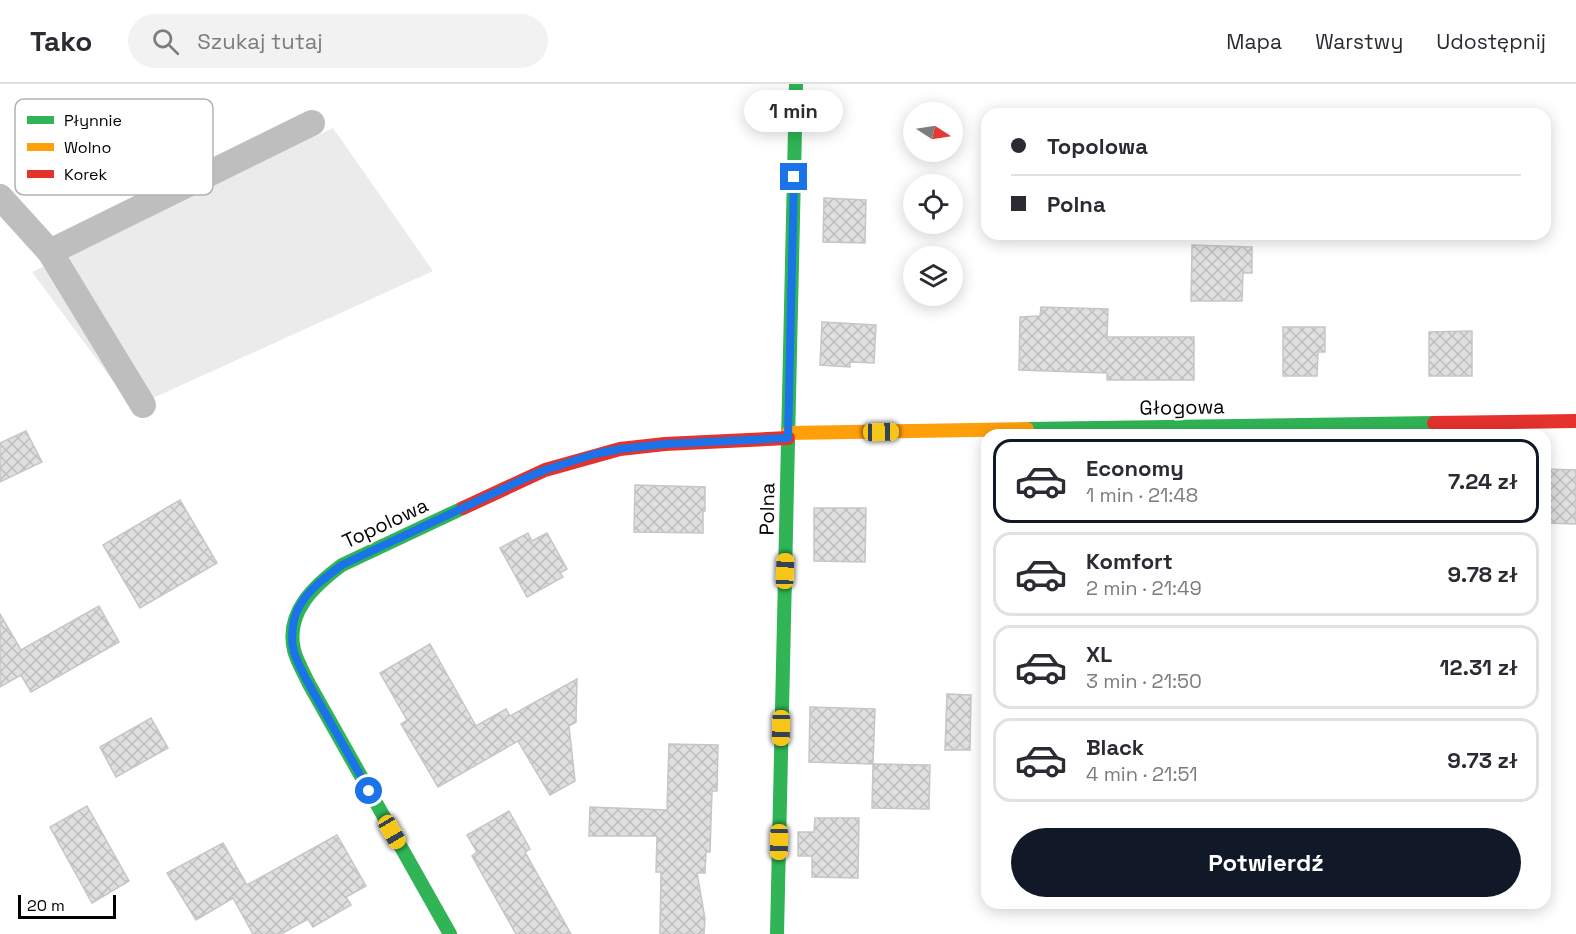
<!DOCTYPE html>
<html lang="pl">
<head>
<meta charset="utf-8">
<style>
  body { margin:0; font-family:"Space Grotesk",sans-serif; background:#f2f2f3; color:#2b2b33; height:100vh; display:flex; flex-direction:column; font-size:22px; white-space:nowrap }
  * { box-sizing:border-box; margin:0 }
  p { font-size:20px; color:#7c7c81 }
  .icon { flex:none; width:33px; height:33px; fill:none; stroke:currentColor; stroke-width:2; stroke-linecap:round; stroke-linejoin:round }
  .map { position:relative; flex:1; overflow:hidden }
  .drawer { position:absolute; left:981px; top:345px; width:570px; height:480px; display:flex; flex-direction:column; background:#fff; border-radius:18px; box-shadow:0 3px 15px #0003 }
  .drawer>* { flex:none }
  .top-card { position:absolute; left:981px; top:24px; width:570px; height:132px; border-radius:18px; box-shadow:0 3px 15px #0003; display:grid; align-content:center; height:132px; padding:0 30px; background:#fff }
  .needle { width:39px; rotate:102deg }
  .buttons { position:absolute; left:903px; top:18px; display:grid; gap:12px }
  .buttons a { display:grid; place-items:center; width:60px; height:60px; border-radius:50%; background:#fff; box-shadow:0 3px 15px #0003; font-size:30px }
  .scale { position:absolute; left:18px; bottom:15px; width:98px; box-sizing:border-box; padding-left:6px; border:3px solid #000; border-top:0; font-size:16px; line-height:21px; white-space:nowrap; color:#000; -webkit-text-stroke:4px #fff; paint-order:stroke }
  .end { position:absolute; width:27px; height:27px; margin:-14px; border:8px solid #1a73e8; background:#fff; box-shadow:0 0 0 3px #fff }
  .from { border-radius:50% }
  .bubble { position:absolute; height:42px; border-radius:21px; background:#fff; box-shadow:0 3px 15px #0003; font-size:20px; font-weight:700; line-height:42px; text-align:center }
  .car { position:absolute; width:18px; height:36px; margin:-18px -9px; border-radius:8px; box-shadow:0 0 4px 2px #0007; background:linear-gradient(#f5c518 24%,#345 0 40%,#f5c518 0 76%,#345 0 86%,#f5c518 0) }
  .top-card b { display:flex; align-items:center; gap:21px; height:57px; font-size:22px }
  .top-card b+b { border-top:2px solid #e1e1e2 }
  .top-card i { width:15px; height:15px; background:#2b2b33 }
  ul { padding:10px 0 0; list-style:none }
  li { display:flex; align-items:center; gap:18px; height:84px; margin:0 12px 9px; padding:0 18px; border:3px solid #e1e1e2; border-radius:18px }
  li div { flex:1 }
  li b { display:block; font-size:22px }
  li em { font-style:normal; font-weight:700 }
  li.current { border-color:#111827 }
  li>.icon { width:54px; height:54px; stroke-width:1.5 }
  .action { display:flex; gap:12px; margin-top:auto; padding:12px 30px }
  .action a { flex:1; height:69px; border-radius:36px; background:#111827; color:#fff; font-size:24px; font-weight:700; line-height:69px; text-align:center }
  header { display:flex; align-items:center; gap:36px; box-sizing:border-box; height:84px; padding:0 30px; background:#fff; border-bottom:2px solid #e1e1e2 }
  header strong { font-size:28px }
  nav { display:flex; gap:33px; margin-inline-start:auto; font-size:21px }
  .search { width:420px; height:54px; background:#f2f2f3; display:flex; align-items:center; gap:15px; box-sizing:border-box; padding:0 21px; border-radius:33px; color:#7c7c81; font-size:22px }
  .map>svg:first-child { display:block }
  .grass { fill:#ebebeb }
  .building { fill:url(#building-cross-hatch); stroke:#c6c6c6; stroke-width:1.5 }
  .lines { fill:none; stroke-linecap:round; stroke-linejoin:round }
  .street { stroke:#bebebe; stroke-width:26 }
  .fast { stroke:#30b455; stroke-width:14 }
  .slow { stroke:#ff9f0a; stroke-width:14 }
  .jam { stroke:#e5322d; stroke-width:14 }
  .route { stroke:#1a73e8; stroke-width:8 }
  .labels { text-anchor:middle; dominant-baseline:central; stroke-width:4.5; stroke-linejoin:round; paint-order:stroke }
  .street-label { font-size:20px; fill:#000; stroke:#fff }
  .key { fill:#fff; stroke:#b2b2b2; stroke-width:1.5 }
  .key-label { font-size:16px; fill:#000 }
</style>
</head>
<body>
<header>
<strong>Tako</strong>
<div class="search"><svg class="icon" aria-label="search" viewBox="0 0 24 24"><circle cx="10" cy="10" r="6"/><path d="M15 15l6 6"/></svg>Szukaj tutaj</div>
<nav><a>Mapa</a><a>Warstwy</a><a>Udostępnij</a></nav>
</header>
<div class="map">
<svg width="1576" height="850" viewBox="0 0 1576 850">
  <defs>
    <pattern id="building-cross-hatch" width="8" height="8" patternUnits="userSpaceOnUse" patternTransform="scale(1.5)"><rect width="8" height="8" fill="#dfdfdf"/><path d="M0 0l8 8M0 8l8-8" fill="none" stroke="#bebebe"/></pattern>
  </defs>
  <rect width="100%" height="100%" fill="#fff"/>
  <path class="grass" d="M 333,44 L 433,187 L 131,324 L 124,312 L 32,188 Z"/>
  <g class="building">
    <path d="M 824,114 L 866,116 L 865,159 L 823,158 Z"/>
    <path d="M 1192,161 L 1252,163 L 1252,189 L 1243,189 L 1242,217 L 1191,217 Z"/>
    <path d="M 1041,223 L 1108,225 L 1107,253 L 1194,253 L 1194,296 L 1107,296 L 1107,289 L 1019,286 L 1020,233 L 1040,232 Z"/>
    <path d="M 822,238 L 876,241 L 874,279 L 850,278 L 850,283 L 820,281 Z"/>
    <path d="M 1283,243 L 1325,243 L 1325,268 L 1318,268 L 1317,292 L 1283,292 Z"/>
    <path d="M 1472,247 L 1472,292 L 1429,292 L 1429,248 Z"/>
    <path d="M 26,347 L 42,378 L 0,398 L 0,359 Z"/>
    <path d="M 1545,385 L 1576,386 L 1576,440 L 1545,439 Z"/>
    <path d="M 635,401 L 705,403 L 705,427 L 703,427 L 703,449 L 634,448 Z"/>
    <path d="M 180,416 L 217,479 L 140,524 L 103,461 Z"/>
    <path d="M 814,424 L 866,424 L 865,478 L 814,477 Z"/>
    <path d="M 528,449 L 532,457 L 547,449 L 567,485 L 560,489 L 563,493 L 527,513 L 500,464 Z"/>
    <path d="M 99,522 L 119,558 L 31,608 L 21,591 L 0,603 L 0,530 L 21,566 Z"/>
    <path d="M 430,560 L 476,642 L 506,625 L 510,632 L 577,595 L 576,638 L 569,642 L 575,697 L 550,711 L 518,657 L 438,703 L 401,640 L 407,636 L 380,589 Z"/>
    <path d="M 947,610 L 971,611 L 970,666 L 945,666 Z"/>
    <path d="M 810,623 L 875,625 L 873,680 L 809,678 Z"/>
    <path d="M 151,634 L 168,664 L 116,693 L 100,663 Z"/>
    <path d="M 669,660 L 718,661 L 717,707 L 712,707 L 710,768 L 706,768 L 705,789 L 697,789 L 705,835 L 704,850 L 660,850 L 661,788 L 656,788 L 657,752 L 589,752 L 590,723 L 667,726 Z"/>
    <path d="M 873,680 L 930,681 L 929,725 L 872,724 Z"/>
    <path d="M 87,722 L 129,797 L 92,819 L 50,743 Z"/>
    <path d="M 509,727 L 530,765 L 525,768 L 571,850 L 516,850 L 472,772 L 477,768 L 467,751 Z"/>
    <path d="M 815,734 L 859,734 L 858,794 L 812,793 L 812,772 L 798,772 L 798,748 L 814,748 Z"/>
    <path d="M 337,751 L 366,802 L 346,813 L 351,821 L 313,843 L 308,835 L 281,850 L 253,850 L 233,814 L 196,836 L 167,789 L 223,759 L 247,801 Z"/>
  </g>
  <g class="lines">
    <g class="street">
      <path d="M 0,113 L 50,168 L 312,39"/>
      <path d="M 50,168 L 143,321"/>
    </g>
    <g class="fast">
      <path d="M 1027,345 L 1434,339"/>
      <path d="M 450,850 L 309,600 C 304,589 297,578 294,566 C 285,528 315,501 342,481 L 463,424"/>
      <path d="M 777,850 L 796,0"/>
    </g>
    <path class="slow" d="M 788,349 L 1027,345"/>
    <g class="jam">
      <path d="M 1434,339 L 1576,337"/>
      <path d="M 463,424 L 545,386 L 620,365 L 665,360 L 788,354"/>
    </g>
  </g>
  <g class="lines">
    <path class="route" d="M 369,707 C 353,678 337,650 321,622 C 312,605 300,587 294,568 C 291,558 292,546 294,536 C 300,511 323,495 342,481 L 526,394 L 545,386 L 595,370 L 620,365 L 665,360 L 788,354 L 794,93"/>
  </g>
  <g class="labels">
    <g class="street-label">
      <text transform="translate(1182 323) rotate(-1)">Głogowa</text>
      <text transform="translate(767 425) rotate(-89)">Polna</text>
      <text transform="translate(385 439) rotate(-25)">Topolowa</text>
    </g>
  </g>
  <rect x="15" y="15" width="198" height="96" rx="9" class="key"/>
  <rect x="27" y="32" width="27" height="8" fill="#30b455"/>
  <rect x="27" y="59" width="27" height="8" fill="#ff9f0a"/>
  <rect x="27" y="86" width="27" height="8" fill="#e5322d"/>
  <g class="key-label">
    <text x="64" y="42">Płynnie</text>
    <text x="64" y="69">Wolno</text>
    <text x="64" y="96">Korek</text>
  </g>
</svg>
<div class="buttons">
<a><svg class="needle" viewBox="-14 -14 28 28"><path d="M0-13l5 13h-10z" fill="#e53935"/><path d="M0 13l5-13h-10z" fill="#7c7c81"/></svg></a>
<a><svg class="icon" aria-label="locate" viewBox="0 0 24 24"><circle cx="12" cy="12" r="6"/><path d="M12 2v4M12 18v4M2 12h4M18 12h4"/></svg></a>
<a><svg class="icon" aria-label="layers" viewBox="0 0 24 24"><path d="M12 4l9 5-9 5-9-5zM3 14l9 5 9-5"/></svg></a>
</div>
<div class="scale">20 m</div>
<i class="end from" style="left:369px;top:707px"></i>
<i class="end" style="left:794px;top:93px"></i>
<div class="bubble" style="left:744px;top:6px;width:99px">1 min</div>
<i class="car" style="left:881px;top:348px;rotate:89deg"></i>
<i class="car" style="left:785px;top:487px;rotate:2deg"></i>
<i class="car" style="left:781px;top:644px;rotate:181deg"></i>
<i class="car" style="left:392px;top:748px;rotate:150deg"></i>
<i class="car" style="left:779px;top:758px;rotate:181deg"></i>
<div class="top-card">
<b><i class="from"></i>Topolowa</b>
<b><i></i>Polna</b>
</div>
<section class="drawer">
<ul>
<li class="current"><svg class="icon" aria-label="car" viewBox="0 0 24 24"><path d="M5 17H2v-5l4-1 3-4h7l3 4 3 1v5h-3M9 17h6M6 11h13"/><circle cx="7" cy="17" r="2"/><circle cx="17" cy="17" r="2"/></svg><div><b>Economy</b><p>1 min · 21:48</p></div><em>7.24 zł</em></li>
<li><svg class="icon" aria-label="car" viewBox="0 0 24 24"><path d="M5 17H2v-5l4-1 3-4h7l3 4 3 1v5h-3M9 17h6M6 11h13"/><circle cx="7" cy="17" r="2"/><circle cx="17" cy="17" r="2"/></svg><div><b>Komfort</b><p>2 min · 21:49</p></div><em>9.78 zł</em></li>
<li><svg class="icon" aria-label="car" viewBox="0 0 24 24"><path d="M5 17H2v-5l4-1 3-4h7l3 4 3 1v5h-3M9 17h6M6 11h13"/><circle cx="7" cy="17" r="2"/><circle cx="17" cy="17" r="2"/></svg><div><b>XL</b><p>3 min · 21:50</p></div><em>12.31 zł</em></li>
<li><svg class="icon" aria-label="car" viewBox="0 0 24 24"><path d="M5 17H2v-5l4-1 3-4h7l3 4 3 1v5h-3M9 17h6M6 11h13"/><circle cx="7" cy="17" r="2"/><circle cx="17" cy="17" r="2"/></svg><div><b>Black</b><p>4 min · 21:51</p></div><em>9.73 zł</em></li>
</ul>
<div class="action"><a>Potwierdź</a></div>
</section>
</div>
</body>
</html>
